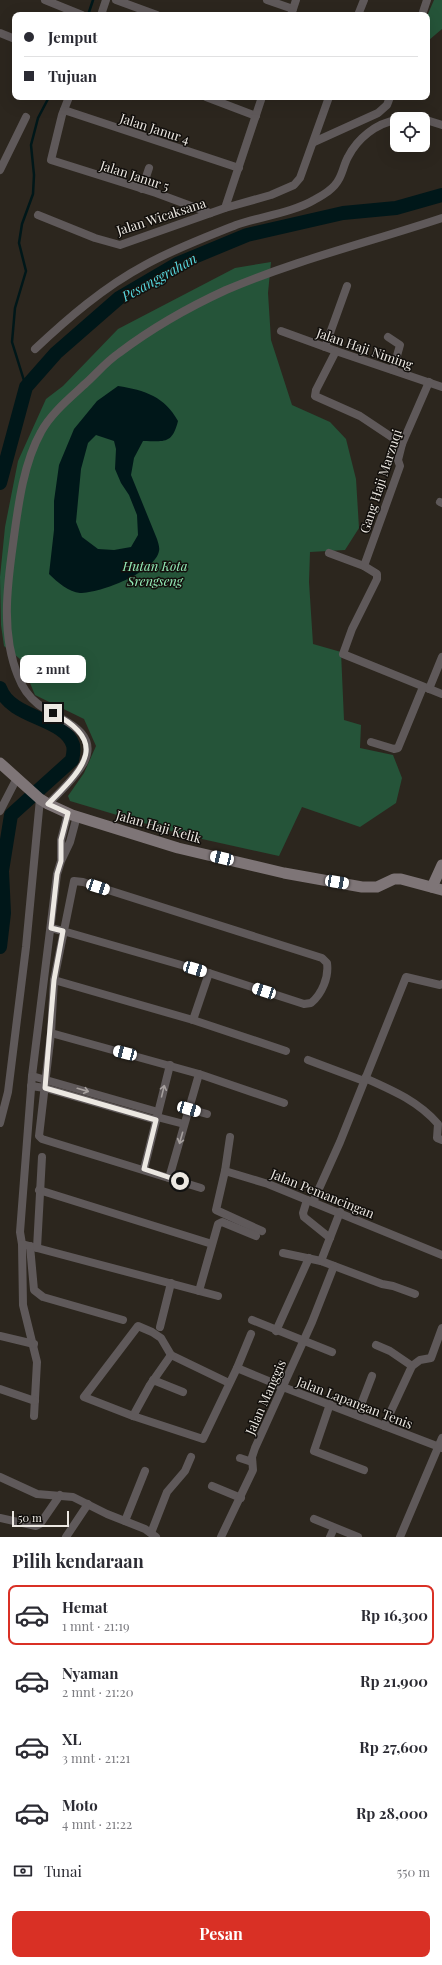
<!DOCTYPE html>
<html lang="id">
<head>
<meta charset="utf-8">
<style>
  body { margin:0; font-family:"Playfair Display",serif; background:#f7f7f7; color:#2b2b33; height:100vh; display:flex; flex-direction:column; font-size:15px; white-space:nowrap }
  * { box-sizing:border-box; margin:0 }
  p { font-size:13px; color:#7c7c81 }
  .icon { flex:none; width:22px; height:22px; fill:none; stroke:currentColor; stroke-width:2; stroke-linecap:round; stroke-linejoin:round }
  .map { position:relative; height:1537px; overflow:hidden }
  .panel { display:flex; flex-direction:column; background:#fff; flex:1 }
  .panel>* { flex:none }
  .banner { position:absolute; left:12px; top:12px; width:418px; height:88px; border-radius:8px; box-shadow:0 4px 16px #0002; display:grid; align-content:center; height:88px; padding:0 12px; background:#fff }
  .controls { position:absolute; left:390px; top:112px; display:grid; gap:8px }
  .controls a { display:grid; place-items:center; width:40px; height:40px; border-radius:8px; background:#fff; box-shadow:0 4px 16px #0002; font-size:20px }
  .scale { position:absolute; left:12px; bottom:10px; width:57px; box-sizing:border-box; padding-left:4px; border:2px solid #ece8e2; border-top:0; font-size:11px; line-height:14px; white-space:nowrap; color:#ece8e2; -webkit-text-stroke:3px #120f0c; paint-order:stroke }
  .end { position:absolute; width:18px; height:18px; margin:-9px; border:5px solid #ece8e2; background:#111; box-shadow:0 0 0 2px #111 }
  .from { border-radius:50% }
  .bubble { position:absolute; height:28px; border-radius:8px; background:#fff; box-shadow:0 4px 16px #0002; font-size:13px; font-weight:700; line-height:28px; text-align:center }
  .car { position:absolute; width:12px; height:24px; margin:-12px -6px; border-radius:5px; box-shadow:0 0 3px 1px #0007; background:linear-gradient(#fff 24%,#345 0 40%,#fff 0 76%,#345 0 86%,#fff 0) }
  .banner b { display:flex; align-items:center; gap:14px; height:38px; font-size:15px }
  .banner b+b { border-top:1px solid #e1e1e2 }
  .banner i { width:10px; height:10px; background:#2b2b33 }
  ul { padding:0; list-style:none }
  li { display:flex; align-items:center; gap:12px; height:60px; margin:0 8px 6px; padding:0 4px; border:2px solid transparent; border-radius:8px }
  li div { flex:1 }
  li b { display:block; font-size:15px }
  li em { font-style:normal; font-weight:700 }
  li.selected { border-color:#d93025 }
  li>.icon { width:36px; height:36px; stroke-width:1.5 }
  h2 { padding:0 12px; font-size:18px; line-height:48px }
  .pay { display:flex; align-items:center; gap:10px; height:44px; padding:0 12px; font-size:15px }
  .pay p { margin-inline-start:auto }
  .cta { display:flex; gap:8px; margin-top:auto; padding:8px 12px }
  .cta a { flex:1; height:46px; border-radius:8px; background:#d93025; color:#fff; font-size:16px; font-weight:700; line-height:46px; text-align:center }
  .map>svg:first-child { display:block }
  .green { fill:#255439 }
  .water { fill:#001719; fill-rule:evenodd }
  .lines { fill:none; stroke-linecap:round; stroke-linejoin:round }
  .stream { stroke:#001719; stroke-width:2.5 }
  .river { stroke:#001719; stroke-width:14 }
  .street { stroke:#5f595a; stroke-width:8 }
  .secondary { stroke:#7e7577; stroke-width:11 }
  .oneway { stroke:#a6a09e }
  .route { stroke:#ece8e2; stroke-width:5 }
  .labels { text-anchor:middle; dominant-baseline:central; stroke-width:3; stroke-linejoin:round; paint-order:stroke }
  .street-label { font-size:13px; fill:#ece8e2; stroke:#120f0c }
  .park-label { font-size:13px; font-style:italic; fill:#94ecb7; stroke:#120f0c }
  .water-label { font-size:14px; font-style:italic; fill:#57d8df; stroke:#120f0c }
</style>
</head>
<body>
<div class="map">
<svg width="442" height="1537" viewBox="0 0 442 1537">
  <rect width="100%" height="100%" fill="#2c261e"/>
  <g class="green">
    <path d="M 434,0 L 442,0 L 442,29 L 429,40 L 427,16 Z"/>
    <path d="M 271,262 L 268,293 L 271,340 L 292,405 L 330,422 L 346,439 L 356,479 L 359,528 L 345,550 L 310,552 L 309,582 L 313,644 L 341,652 L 344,720 L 361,725 L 360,748 L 393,755 L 402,778 L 396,803 L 360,827 L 302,807 L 279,856 L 184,835 L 70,801 L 68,796 L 84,773 L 96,746 L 84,719 L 35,695 L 20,659 L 4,646 L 1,625 L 0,577 L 5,527 L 18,461 L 46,399 L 63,386 L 118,329 L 235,268 Z"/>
  </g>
  <path class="water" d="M 118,386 C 145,390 165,397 178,421 C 172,445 164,441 143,441 L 134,458 L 131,475 L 157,539 C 158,542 160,548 159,551 C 155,572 101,593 80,593 C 69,592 57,582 49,574 L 54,530 L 54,501 L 59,465 L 74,429 L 97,401 ZM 96,435 L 114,441 L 116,449 L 115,469 L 121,483 L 129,495 L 137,515 L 138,535 L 131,547 L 114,550 L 98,549 L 82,537 L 76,522 L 81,469 L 88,443 Z"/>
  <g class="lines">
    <g class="stream">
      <path d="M 88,15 L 93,0"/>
      <path d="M 26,387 L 12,342 L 15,308 L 26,271 L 19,243 L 22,224 L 33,194 L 34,175 L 31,145 L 38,118 L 49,97"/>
      <path d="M 0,881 L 2,880"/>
    </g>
    <g class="river">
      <path d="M 0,483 L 26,387 L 56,353 L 119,298 L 177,264 L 247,235 L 343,213 L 396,208 L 442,195"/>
      <path d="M 0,688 C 11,719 64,717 73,745 C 74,749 73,756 72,760 L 11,815 L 2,871 L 4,913 L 0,947"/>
    </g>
    <g class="street">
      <path d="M 45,0 L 82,15"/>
      <path d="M 116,0 L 157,15"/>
      <path d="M 267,0 L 293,9"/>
      <path d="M 101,15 L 106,0"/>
      <path d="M 291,15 L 296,0"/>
      <path d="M 358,15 L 364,0"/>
      <path d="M 422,15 L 427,0"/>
      <path d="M 0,33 L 15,39"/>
      <path d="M 69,97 L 62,115 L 51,160 L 156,193 L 210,213"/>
      <path d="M 206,97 L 256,116"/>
      <path d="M 64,110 L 239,168"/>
      <path d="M 405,119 L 416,117 L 422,119"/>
      <path d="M 423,119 L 442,125"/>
      <path d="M 314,142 L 378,113 L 387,105 L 390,97"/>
      <path d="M 0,170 L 26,117"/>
      <path d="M 142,189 L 149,168"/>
      <path d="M 225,208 L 262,97"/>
      <path d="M 38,215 L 95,238 L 120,245 L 225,208 L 271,195 L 294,185 L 300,178 L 329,97"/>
      <path d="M 281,331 L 336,351 L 442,387"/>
      <path d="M 388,337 L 400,345 L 393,370"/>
      <path d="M 325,347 L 347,286"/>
      <path d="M 35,349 C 68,318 104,287 145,265 C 174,249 206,237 236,225 C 259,217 294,212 314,200 C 323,195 334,189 339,179 C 343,172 344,164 348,157 C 357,139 376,123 397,120"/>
      <path d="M 336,351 L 316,390 L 315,396 L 360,416 L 402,444"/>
      <path d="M 440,502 L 442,503"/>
      <path d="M 329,553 L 364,566 L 377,574 L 377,579 L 352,629 L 343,654 L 442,694"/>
      <path d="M 364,566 L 400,466 L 398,460 L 402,444 L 429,382"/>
      <path d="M 429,689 L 442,657"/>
      <path d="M 371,742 L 394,749 L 398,748 L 423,687"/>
      <path d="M 48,804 C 60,792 74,779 83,764 C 102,730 57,719 38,704 C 29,697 22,687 18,676 C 1,634 7,587 13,544 C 18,507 23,464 41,432 C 51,413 71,397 86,383 C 97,373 107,361 119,353 C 152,328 189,307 226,290 C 296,260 370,242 442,218"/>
      <path d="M 0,811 L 17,778"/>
      <path d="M 77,816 L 70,842 L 61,861 L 57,874 L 32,1076 L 20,1232 L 22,1244 L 218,1296"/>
      <path d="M 61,858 L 61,840 L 68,813"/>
      <path d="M 51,928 L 63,931 L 209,973 L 304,1004 L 311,1003 C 322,994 329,977 327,963 L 322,958 L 83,882 L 74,881 L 54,980 L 51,1033 L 39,1136 L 42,1139 L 201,1188"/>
      <path d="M 54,980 L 193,1020 L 286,1051"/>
      <path d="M 193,1020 L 209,973"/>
      <path d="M 51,1033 L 199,1074 L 284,1103"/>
      <path d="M 308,1060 L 364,1081"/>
      <path d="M 32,1076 L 158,1112"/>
      <path d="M 365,1078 C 392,1090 418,1101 438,1124 L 437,1138 L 442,1140"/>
      <path d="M 31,1086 L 45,1088 L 156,1120"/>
      <path d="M 189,1109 L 207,1114"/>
      <path d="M 157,1117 L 184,1124"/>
      <path d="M 0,1123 L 8,1092 L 26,947 L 40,799"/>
      <path d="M 230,1137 L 225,1171 L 268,1184 L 442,1255"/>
      <path d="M 144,1169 L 170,1065"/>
      <path d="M 225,1171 L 216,1210 L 262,1231"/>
      <path d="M 169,1178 L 199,1074"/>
      <path d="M 39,1190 L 212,1244"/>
      <path d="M 307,1200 L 303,1213 L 304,1217 L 330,1238"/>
      <path d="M 313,1202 L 340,1142 L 406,977 L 440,985 L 442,984"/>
      <path d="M 22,1244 L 23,1305 L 37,1362 L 34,1416"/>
      <path d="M 30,1246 L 34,1290 L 43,1297 L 123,1320"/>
      <path d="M 37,1248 L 42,1157"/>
      <path d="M 283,1253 L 321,1261 L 382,1284 L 393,1286 L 415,1294"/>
      <path d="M 321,1261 L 340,1212"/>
      <path d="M 199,1291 L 218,1224 L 222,1222 L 256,1236"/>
      <path d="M 252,1320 L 332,1352"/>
      <path d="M 160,1327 L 171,1283"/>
      <path d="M 276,1331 L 309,1258"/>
      <path d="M 0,1336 L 34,1344"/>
      <path d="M 376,1345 L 390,1351 L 412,1366"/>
      <path d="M 237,1368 L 283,1387 L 442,1448"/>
      <path d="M 153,1380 L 183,1392"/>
      <path d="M 229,1383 L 171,1355 L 161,1338 L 152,1332 L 138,1326 L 84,1397 L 133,1416 L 203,1439 L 237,1368 L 251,1334"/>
      <path d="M 0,1389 L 35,1401"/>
      <path d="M 330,1404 L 314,1451 L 364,1470"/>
      <path d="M 357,1415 L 372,1376"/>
      <path d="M 133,1416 L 150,1385 L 171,1355"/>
      <path d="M 384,1426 L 412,1366 L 420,1360 L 431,1358 L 442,1328"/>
      <path d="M 240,1458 L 252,1462"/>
      <path d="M 0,1477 L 37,1494 L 73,1497 L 107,1514 L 145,1529 L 156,1537"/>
      <path d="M 212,1486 L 241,1498"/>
      <path d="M 0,1518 L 36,1526 L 40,1524 L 60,1495"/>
      <path d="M 314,1519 L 358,1537"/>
      <path d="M 125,1521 L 145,1471"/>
      <path d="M 151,1533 L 167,1492 L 185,1471 L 191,1457"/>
      <path d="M 66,1537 L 88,1504"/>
      <path d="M 221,1537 L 253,1470 L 252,1457 L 255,1448 L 312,1322 L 334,1266"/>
      <path d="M 330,1537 L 334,1528"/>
      <path d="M 400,1537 L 442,1438"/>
    </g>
    <g class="secondary">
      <path d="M 0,763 L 40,799 L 48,804 L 72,815 L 178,848 L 284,873 L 362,887 L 377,887 L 394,879 L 401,879 L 442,890"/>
      <path d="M 432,887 L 442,865"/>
    </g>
  </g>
  <defs><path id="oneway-shaft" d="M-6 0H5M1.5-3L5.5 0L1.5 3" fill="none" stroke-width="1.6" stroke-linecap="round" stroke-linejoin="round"/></defs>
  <g class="oneway">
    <use href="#oneway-shaft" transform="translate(83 1090) rotate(16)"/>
    <use href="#oneway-shaft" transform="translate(163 1091) rotate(-76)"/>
    <use href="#oneway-shaft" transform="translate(181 1138) rotate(106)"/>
  </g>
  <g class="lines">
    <path class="route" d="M 53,713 C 112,743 81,770 48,804 L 68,813 L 61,840 L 61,861 L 57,874 L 51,928 L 63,931 L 54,980 L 45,1088 L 156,1120 L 144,1169 L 180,1181"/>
  </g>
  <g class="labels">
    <g class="street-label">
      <text transform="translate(155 128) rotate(18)">Jalan Janur 4</text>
      <text transform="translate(135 175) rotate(18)">Jalan Janur 5</text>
      <text transform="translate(161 216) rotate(-18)">Jalan Wicaksana</text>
      <text transform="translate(365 348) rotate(19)">Jalan Haji Niming</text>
      <text transform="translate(380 481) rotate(-72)">Gang Haji Marzuqi</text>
      <text transform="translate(159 826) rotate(16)">Jalan Haji Kelik</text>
      <text transform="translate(323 1193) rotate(22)">Jalan Pemancingan</text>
      <text transform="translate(265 1397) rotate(-66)">Jalan Manggis</text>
      <text transform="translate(355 1402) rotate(21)">Jalan Lapangan Tenis</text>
    </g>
    <g class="park-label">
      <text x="155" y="565">Hutan Kota<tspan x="155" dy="15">Srengseng</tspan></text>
    </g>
    <g class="water-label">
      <text transform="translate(159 277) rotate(-29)">Pesanggrahan</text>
    </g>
  </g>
</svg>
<div class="controls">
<a><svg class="icon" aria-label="locate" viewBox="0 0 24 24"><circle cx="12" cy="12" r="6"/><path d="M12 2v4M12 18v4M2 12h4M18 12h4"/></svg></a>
</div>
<div class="scale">50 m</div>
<i class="end from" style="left:180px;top:1181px"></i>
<i class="end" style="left:53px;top:713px"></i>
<div class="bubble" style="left:20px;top:655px;width:66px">2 mnt</div>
<i class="car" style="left:222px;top:858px;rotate:283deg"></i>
<i class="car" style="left:337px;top:882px;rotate:100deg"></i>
<i class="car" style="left:98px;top:887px;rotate:108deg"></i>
<i class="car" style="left:195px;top:969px;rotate:106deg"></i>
<i class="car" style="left:264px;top:991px;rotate:288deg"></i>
<i class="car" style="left:125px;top:1053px;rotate:285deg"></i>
<i class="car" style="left:189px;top:1109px;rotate:106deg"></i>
<div class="banner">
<b><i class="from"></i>Jemput</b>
<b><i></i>Tujuan</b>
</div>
</div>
<section class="panel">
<h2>Pilih kendaraan</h2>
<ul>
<li class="selected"><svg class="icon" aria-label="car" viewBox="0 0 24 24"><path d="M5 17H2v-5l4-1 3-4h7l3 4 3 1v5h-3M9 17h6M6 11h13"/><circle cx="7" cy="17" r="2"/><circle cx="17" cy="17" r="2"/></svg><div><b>Hemat</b><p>1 mnt · 21:19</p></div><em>Rp 16,300</em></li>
<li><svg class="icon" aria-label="car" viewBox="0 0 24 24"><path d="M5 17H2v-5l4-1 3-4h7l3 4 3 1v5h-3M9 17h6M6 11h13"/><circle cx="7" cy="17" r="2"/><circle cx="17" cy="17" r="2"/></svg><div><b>Nyaman</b><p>2 mnt · 21:20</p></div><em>Rp 21,900</em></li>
<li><svg class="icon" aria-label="car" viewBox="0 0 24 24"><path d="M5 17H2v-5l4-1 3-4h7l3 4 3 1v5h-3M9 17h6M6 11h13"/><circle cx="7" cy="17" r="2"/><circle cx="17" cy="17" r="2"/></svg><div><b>XL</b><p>3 mnt · 21:21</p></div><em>Rp 27,600</em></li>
<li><svg class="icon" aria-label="car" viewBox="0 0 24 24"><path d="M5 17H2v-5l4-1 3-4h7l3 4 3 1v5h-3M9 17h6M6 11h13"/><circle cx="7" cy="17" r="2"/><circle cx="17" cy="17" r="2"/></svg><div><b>Moto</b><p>4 mnt · 21:22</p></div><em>Rp 28,000</em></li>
</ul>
<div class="pay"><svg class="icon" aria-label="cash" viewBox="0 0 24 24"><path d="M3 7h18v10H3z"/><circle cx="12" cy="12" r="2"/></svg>Tunai<p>550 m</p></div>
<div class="cta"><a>Pesan</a></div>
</section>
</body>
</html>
